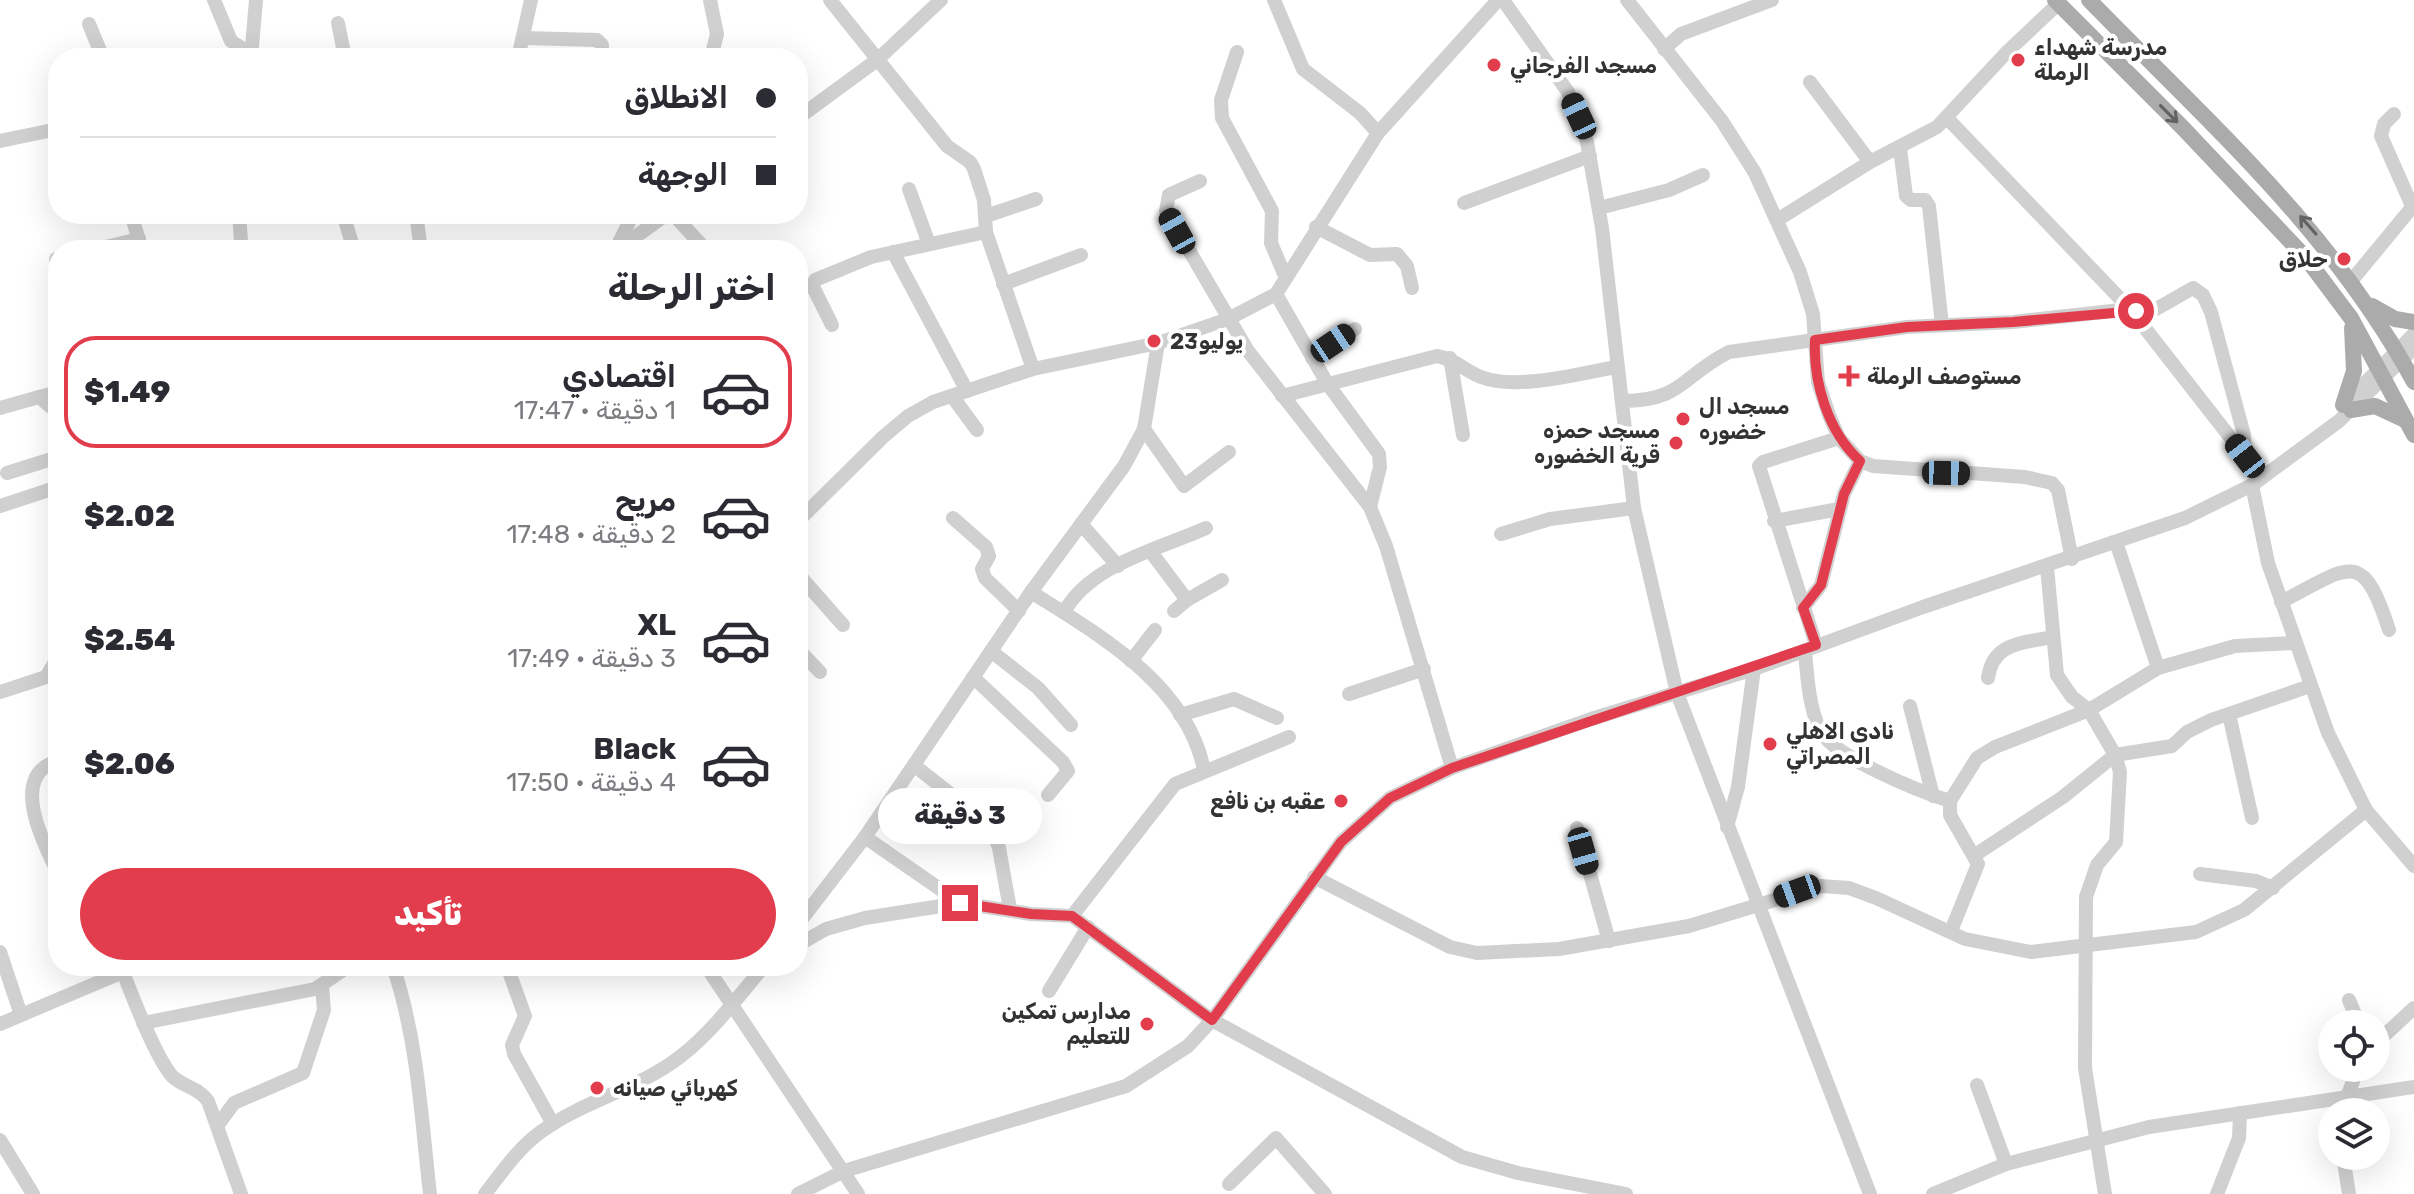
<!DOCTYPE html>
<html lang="ar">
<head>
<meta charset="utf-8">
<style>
  body { margin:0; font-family:Rubik,"Noto Sans Arabic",sans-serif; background:#f2f2f3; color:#2b2b33; direction:rtl; height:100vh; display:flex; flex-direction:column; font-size:30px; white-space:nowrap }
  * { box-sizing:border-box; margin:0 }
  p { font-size:26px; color:#7c7c81 }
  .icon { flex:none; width:44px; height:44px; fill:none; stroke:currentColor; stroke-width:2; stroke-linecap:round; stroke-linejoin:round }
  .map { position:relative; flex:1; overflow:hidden; direction:ltr }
  .details { position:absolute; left:48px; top:240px; width:760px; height:736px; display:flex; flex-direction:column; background:#fff; border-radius:32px; box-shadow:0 8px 32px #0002; direction:rtl }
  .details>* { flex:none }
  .guide { position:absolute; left:48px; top:48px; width:760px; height:176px; border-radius:32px; box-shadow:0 8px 32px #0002; direction:rtl; display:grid; align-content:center; height:176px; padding:0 32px; background:#fff }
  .controls { position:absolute; left:2318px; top:1010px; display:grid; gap:16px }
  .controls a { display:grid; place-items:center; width:72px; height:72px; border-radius:50%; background:#fff; box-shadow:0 8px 32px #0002; font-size:40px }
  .end { position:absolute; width:36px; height:36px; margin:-18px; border:10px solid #e23d4d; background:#fff; box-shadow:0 0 0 4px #fff }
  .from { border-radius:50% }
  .bubble { position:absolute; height:56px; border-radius:28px; background:#fff; box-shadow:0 8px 32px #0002; font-size:26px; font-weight:800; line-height:56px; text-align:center; direction:rtl }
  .car { position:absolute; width:24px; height:48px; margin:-24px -12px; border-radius:10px; box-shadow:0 0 6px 2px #0007; background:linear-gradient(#222 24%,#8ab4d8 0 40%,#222 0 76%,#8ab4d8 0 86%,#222 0) }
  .guide b { display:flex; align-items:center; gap:28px; height:76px; font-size:30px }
  .guide b+b { border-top:2px solid #e1e1e2 }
  .guide i { width:20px; height:20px; background:#2b2b33 }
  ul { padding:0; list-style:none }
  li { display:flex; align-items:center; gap:24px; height:112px; margin:0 16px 12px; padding:0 16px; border:4px solid transparent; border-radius:32px }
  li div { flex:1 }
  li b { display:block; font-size:30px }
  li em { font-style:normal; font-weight:800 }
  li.selected { border-color:#e23d4d }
  li>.icon { width:72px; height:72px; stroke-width:1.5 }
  h2 { padding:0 32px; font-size:36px; line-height:96px }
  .cta { display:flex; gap:16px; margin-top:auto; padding:16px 32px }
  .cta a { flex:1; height:92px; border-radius:48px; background:#e23d4d; color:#fff; font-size:32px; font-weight:800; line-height:92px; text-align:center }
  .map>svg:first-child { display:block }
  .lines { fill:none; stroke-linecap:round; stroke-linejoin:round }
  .minor { stroke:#d0d0d0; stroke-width:14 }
  .major { stroke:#ababab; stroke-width:16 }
  .oneway { stroke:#636363 }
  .route { stroke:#e23d4d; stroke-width:10 }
  .poi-dot { fill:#e23d4d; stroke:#fff; stroke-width:3 }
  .labels { text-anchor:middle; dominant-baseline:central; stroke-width:8; stroke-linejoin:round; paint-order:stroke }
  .poi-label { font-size:22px; font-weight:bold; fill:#333; stroke:#fff; text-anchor:start }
</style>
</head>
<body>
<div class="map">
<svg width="2414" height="1194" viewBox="0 0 2414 1194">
  <rect width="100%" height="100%" fill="#fff"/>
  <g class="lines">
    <g class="minor">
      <path d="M 214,0 L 231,41 L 251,54"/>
      <path d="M 710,0 L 717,34 L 711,58"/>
      <path d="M 830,0 L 947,146 L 970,162 L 974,169 L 984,200 L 986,232 L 1033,369"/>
      <path d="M 1274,0 L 1303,69 L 1360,113 L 1378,133"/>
      <path d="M 1503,0 L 1568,92 L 1587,142 L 1602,228 L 1634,508 L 1677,693 L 1870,1194"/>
      <path d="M 1627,0 L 1722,121 L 1755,173 L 1800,272 L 1813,314 L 1818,382 L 1829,415 L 1839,438 L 1860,461 L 1873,466 L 2025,477 L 2052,483 L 2058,490 L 2072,559"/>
      <path d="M 338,23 L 345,58"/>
      <path d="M 89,24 L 103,58"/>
      <path d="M 525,38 L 597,40 L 602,45 L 602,58"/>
      <path d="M 1664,49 L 1681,34 L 1772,0"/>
      <path d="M 1237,52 L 1221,100 L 1222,118 L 1272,211 L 1271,243 L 1285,276"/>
      <path d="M 251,58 L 256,0"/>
      <path d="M 518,58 L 531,0"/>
      <path d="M 1810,82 L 1870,162"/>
      <path d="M 2394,114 L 2384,124 L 2381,136 L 2412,206"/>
      <path d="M 798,118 L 877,60 L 941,0"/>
      <path d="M 1947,118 L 2130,309 L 2262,478"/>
      <path d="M 0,141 L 58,129"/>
      <path d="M 1900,148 L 1906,196 L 1911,200 L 1925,200 L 1929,206 L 1942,325"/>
      <path d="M 1200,181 L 1169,195 L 1166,211 L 1248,351 L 1370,507 L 1386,546 L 1452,768"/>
      <path d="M 909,189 L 929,244"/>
      <path d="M 1464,203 L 1590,156"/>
      <path d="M 1599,208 L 1669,190 L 1703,175"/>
      <path d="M 131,214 L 142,250"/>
      <path d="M 239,214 L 241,241"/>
      <path d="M 416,214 L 421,250"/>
      <path d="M 673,214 L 706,250"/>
      <path d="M 986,216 L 1036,199"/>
      <path d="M 344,217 L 354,250"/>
      <path d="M 1777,220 L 1870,162 L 1937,127 L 2007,52 L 2058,4"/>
      <path d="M 1316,227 L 1370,255 L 1397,254 L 1407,266 L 1412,288"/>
      <path d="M 616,249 L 633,214"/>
      <path d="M 93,250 L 139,239"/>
      <path d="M 617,250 L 667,214"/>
      <path d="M 893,252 L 967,391"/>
      <path d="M 56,259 L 58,259"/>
      <path d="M 2352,280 L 2414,205"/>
      <path d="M 1003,284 L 1081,255"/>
      <path d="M 1276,294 L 1327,383 L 1379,454 L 1380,467 L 1370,507"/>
      <path d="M 832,325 L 813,287 L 815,280 L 871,257 L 986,232"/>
      <path d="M 1312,358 L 1355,329"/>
      <path d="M 1450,358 L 1463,435"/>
      <path d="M 952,396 L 977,430"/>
      <path d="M 1282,396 L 1437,356 C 1455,359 1465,371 1481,377 C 1517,391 1580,373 1617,367"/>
      <path d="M 39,397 L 58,392"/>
      <path d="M 1622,401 C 1683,401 1681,376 1729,352 L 1907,327 L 2013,322 L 2130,309 L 2149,313 L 2193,288 L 2203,295 L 2211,312 L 2244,435 L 2245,456"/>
      <path d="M 2344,404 L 2414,334"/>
      <path d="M 0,408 L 39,397 L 58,413"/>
      <path d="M 1144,429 L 1184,486 L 1229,452"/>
      <path d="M 7,473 L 58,457"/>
      <path d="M 2252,485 L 2268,563 L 2328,733 L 2366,810 L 2414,866"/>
      <path d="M 0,506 L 58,487"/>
      <path d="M 953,518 L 986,547 L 989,556 L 982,569 L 985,578 L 1019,611"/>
      <path d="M 798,521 L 883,437 L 908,416 L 933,402 L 1033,369 L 1158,343 L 1228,319 L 1276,294 L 1378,133 L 1498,0"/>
      <path d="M 1774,521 L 1839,509"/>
      <path d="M 1081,524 L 1118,566"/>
      <path d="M 1501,534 L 1550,519 L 1634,508"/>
      <path d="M 2116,542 L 2158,668 L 2235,646 L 2294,643"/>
      <path d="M 1151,552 L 1187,600 L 1222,580"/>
      <path d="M 2047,567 L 2057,675 L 2072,697 L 2089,710 L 2115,755 L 2120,772 L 2116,842 L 2097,865 L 2086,897 L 2085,1068 L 2105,1194"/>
      <path d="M 798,574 L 843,625"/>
      <path d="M 1031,592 C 1099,635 1187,684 1204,770"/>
      <path d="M 2281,602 C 2348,568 2362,545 2389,630"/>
      <path d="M 1803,608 L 1821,585 L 1844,494 L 1860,461"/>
      <path d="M 1174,611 L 1187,600"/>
      <path d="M 1064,612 C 1091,564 1157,550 1206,528"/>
      <path d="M 1816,645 L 1759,466 L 1763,462 L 1839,438"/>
      <path d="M 798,649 L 820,672"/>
      <path d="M 991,651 L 1038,688 L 1071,725"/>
      <path d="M 1805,651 C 1807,675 1809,708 1820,730 C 1833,757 1921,792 1950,801"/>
      <path d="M 1131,661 L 1155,630"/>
      <path d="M 973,677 L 1063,762 L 1068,771 L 1048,795"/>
      <path d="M 1988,678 C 1993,642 2021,644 2052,637"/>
      <path d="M 0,692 L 46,677 L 58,657"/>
      <path d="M 1349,694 L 1424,669"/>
      <path d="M 1910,706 L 1933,796"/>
      <path d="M 2229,714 L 2252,818"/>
      <path d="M 1180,715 L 1234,699 L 1277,718"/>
      <path d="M 58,761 C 8,774 43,843 58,873"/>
      <path d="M 915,766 L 991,826 L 999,848 L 1010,909"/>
      <path d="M 1727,827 L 1738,787 L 1754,669"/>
      <path d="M 1577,828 L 1609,941"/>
      <path d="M 865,837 L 960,903 L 1031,914 L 1072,916 L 1212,1020 L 1462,1157 L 1518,1173 L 1626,1194"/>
      <path d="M 1975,855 L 2063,797 L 2115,755 L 2172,746 L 2187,732 L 2211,720 L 2310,686"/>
      <path d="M 2200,874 L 2256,881 L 2273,888"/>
      <path d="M 1314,877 L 1450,947 L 1477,953 L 1559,949 L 1689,926 L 1821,886 L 1849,888 L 1876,898 L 1965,939 L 2031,952 L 2196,932 L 2244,910 L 2366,810"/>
      <path d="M 1072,916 L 1175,784 L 1289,737"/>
      <path d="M 798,924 L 865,837 L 1031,592 L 1124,466 L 1144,429 L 1158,343"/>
      <path d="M 1951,931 L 1978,864 L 1950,815 L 1950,801 L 1977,758 L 1995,747 L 2089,710 L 2158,668"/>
      <path d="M 798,945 L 826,929 L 865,918 L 960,903"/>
      <path d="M 0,952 L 21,1015"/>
      <path d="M 393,966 C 418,1041 421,1116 430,1194"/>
      <path d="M 507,966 L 525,1016 L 512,1045 L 514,1054 L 553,1124"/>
      <path d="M 706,966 L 858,1194"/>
      <path d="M 123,972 C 133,998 155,1056 172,1076 C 183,1087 198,1087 208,1101 L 241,1194"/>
      <path d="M 1049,991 L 1088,927"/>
      <path d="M 2349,1000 L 2359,1024"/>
      <path d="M 143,1023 L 315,989 L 349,966"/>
      <path d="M 0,1024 L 137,966"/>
      <path d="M 2376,1043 L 2414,1008"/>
      <path d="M 1977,1085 L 2006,1164"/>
      <path d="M 2346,1100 L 2358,1068"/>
      <path d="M 218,1125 L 234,1103 L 303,1073 L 324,1010 L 322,986"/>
      <path d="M 0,1140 L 33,1194"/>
      <path d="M 2343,1156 L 2349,1194"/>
      <path d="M 1229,1184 L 1276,1138 L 1325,1194"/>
      <path d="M 485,1194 C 502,1172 519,1147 542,1131 C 585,1100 639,1089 681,1056 C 713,1031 738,997 764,966"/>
      <path d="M 798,1194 L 844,1171 L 1126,1086 L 1188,1046 L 1212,1020 L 1341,842 L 1390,798 L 1452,768 L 1591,719 L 1754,669 L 1923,607 L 2185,518 L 2252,485 L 2339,421 L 2414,348"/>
      <path d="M 1933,1194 L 2006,1164 L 2149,1127 L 2414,1087"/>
      <path d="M 2217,1194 L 2239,1138 L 2240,1113"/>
    </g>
    <g class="major">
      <path d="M 2055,0 L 2183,128 L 2306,258 L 2351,318 L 2414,435"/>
      <path d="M 2089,0 C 2209,123 2331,229 2414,382"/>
      <path d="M 2372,306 L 2395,319 L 2414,322"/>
      <path d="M 2343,405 L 2354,371 L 2352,328"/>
      <path d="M 2351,410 L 2375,406 L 2405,420"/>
    </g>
  </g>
  <defs><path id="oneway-shaft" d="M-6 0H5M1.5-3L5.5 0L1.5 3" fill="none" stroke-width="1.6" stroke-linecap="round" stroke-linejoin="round" transform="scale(2)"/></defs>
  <g class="oneway">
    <use href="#oneway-shaft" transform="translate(2169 114) rotate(45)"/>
    <use href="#oneway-shaft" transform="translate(2308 225) rotate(-131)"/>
  </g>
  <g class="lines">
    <path class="route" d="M 960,903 L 1031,914 L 1072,916 L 1212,1020 L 1341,842 L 1390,798 L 1452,768 L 1816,645 L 1803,608 L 1821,585 L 1844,494 L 1860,461 C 1828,432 1813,382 1815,340 L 1907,327 L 2013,322 L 2136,311"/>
  </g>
  <g class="poi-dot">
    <circle cx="2018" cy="60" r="8"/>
    <circle cx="1494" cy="65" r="8"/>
    <circle cx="2344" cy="259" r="8"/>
    <circle cx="1154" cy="341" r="8"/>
    <path d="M1845 364h8v8h8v8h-8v8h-8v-8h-8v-8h8z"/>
    <circle cx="1683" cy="419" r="8"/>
    <circle cx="1676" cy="443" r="8"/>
    <circle cx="1770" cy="744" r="8"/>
    <circle cx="1341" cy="801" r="8"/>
    <circle cx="1147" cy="1024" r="8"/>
    <circle cx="597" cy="1088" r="8"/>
  </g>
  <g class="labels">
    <g class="poi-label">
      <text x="2034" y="47">مدرسة شهداء<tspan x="2034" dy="25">الرملة</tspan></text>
      <text x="1510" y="65">مسجد الفرجاني</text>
      <text x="2328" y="259" text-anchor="end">حلاق</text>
      <text x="1170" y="341">23يوليو</text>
      <text x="1867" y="376">مستوصف الرملة</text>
      <text x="1699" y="406">مسجد ال<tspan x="1699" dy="25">خضوره</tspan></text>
      <text x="1660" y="430" text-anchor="end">مسجد حمزه<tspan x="1660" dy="25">قرية الخضوره</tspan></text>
      <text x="1786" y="731">نادي الاهلي<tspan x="1786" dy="25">المصراتي</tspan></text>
      <text x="1325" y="801" text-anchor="end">عقبه بن نافع</text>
      <text x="1131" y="1011" text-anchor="end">مدارس تمكين<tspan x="1131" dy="25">للتعليم</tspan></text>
      <text x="613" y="1088">كهربائي صيانه</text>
    </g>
  </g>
</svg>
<div class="controls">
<a><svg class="icon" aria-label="locate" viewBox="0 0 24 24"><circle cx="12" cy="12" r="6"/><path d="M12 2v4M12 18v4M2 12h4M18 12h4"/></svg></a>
<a><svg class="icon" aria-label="layers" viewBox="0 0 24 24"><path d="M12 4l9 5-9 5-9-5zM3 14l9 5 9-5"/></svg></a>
</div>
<i class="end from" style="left:2136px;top:311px"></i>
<i class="end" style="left:960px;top:903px"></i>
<div class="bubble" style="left:878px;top:788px;width:164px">3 دقيقة</div>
<i class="car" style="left:1579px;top:116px;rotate:335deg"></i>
<i class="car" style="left:1177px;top:231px;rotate:331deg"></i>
<i class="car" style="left:1333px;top:343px;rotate:56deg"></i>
<i class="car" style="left:2245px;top:456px;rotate:322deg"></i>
<i class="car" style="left:1946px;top:473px;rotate:91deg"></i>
<i class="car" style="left:1583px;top:851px;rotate:164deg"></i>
<i class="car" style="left:1797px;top:891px;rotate:250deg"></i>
<div class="guide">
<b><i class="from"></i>الانطلاق</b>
<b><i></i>الوجهة</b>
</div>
<section class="details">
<h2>اختر الرحلة</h2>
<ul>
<li class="selected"><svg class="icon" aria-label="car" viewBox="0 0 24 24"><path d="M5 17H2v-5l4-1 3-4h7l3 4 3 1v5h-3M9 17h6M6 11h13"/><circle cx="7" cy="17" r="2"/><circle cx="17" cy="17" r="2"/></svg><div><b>اقتصادي</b><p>1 دقيقة · 17:47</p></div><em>$1.49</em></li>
<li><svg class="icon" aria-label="car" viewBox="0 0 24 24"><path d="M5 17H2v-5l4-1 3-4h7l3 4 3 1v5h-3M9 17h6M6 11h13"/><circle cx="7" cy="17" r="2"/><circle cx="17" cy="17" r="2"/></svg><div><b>مريح</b><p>2 دقيقة · 17:48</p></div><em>$2.02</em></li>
<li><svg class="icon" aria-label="car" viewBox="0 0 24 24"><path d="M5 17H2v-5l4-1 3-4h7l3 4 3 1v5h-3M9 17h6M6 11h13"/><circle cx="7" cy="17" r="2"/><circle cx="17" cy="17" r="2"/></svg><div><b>XL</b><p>3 دقيقة · 17:49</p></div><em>$2.54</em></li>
<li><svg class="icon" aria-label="car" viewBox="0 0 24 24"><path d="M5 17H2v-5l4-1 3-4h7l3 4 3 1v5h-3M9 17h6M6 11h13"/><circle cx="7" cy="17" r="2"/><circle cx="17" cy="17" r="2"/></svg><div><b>Black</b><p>4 دقيقة · 17:50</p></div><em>$2.06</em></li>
</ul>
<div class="cta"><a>تأكيد</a></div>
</section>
</div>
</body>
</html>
